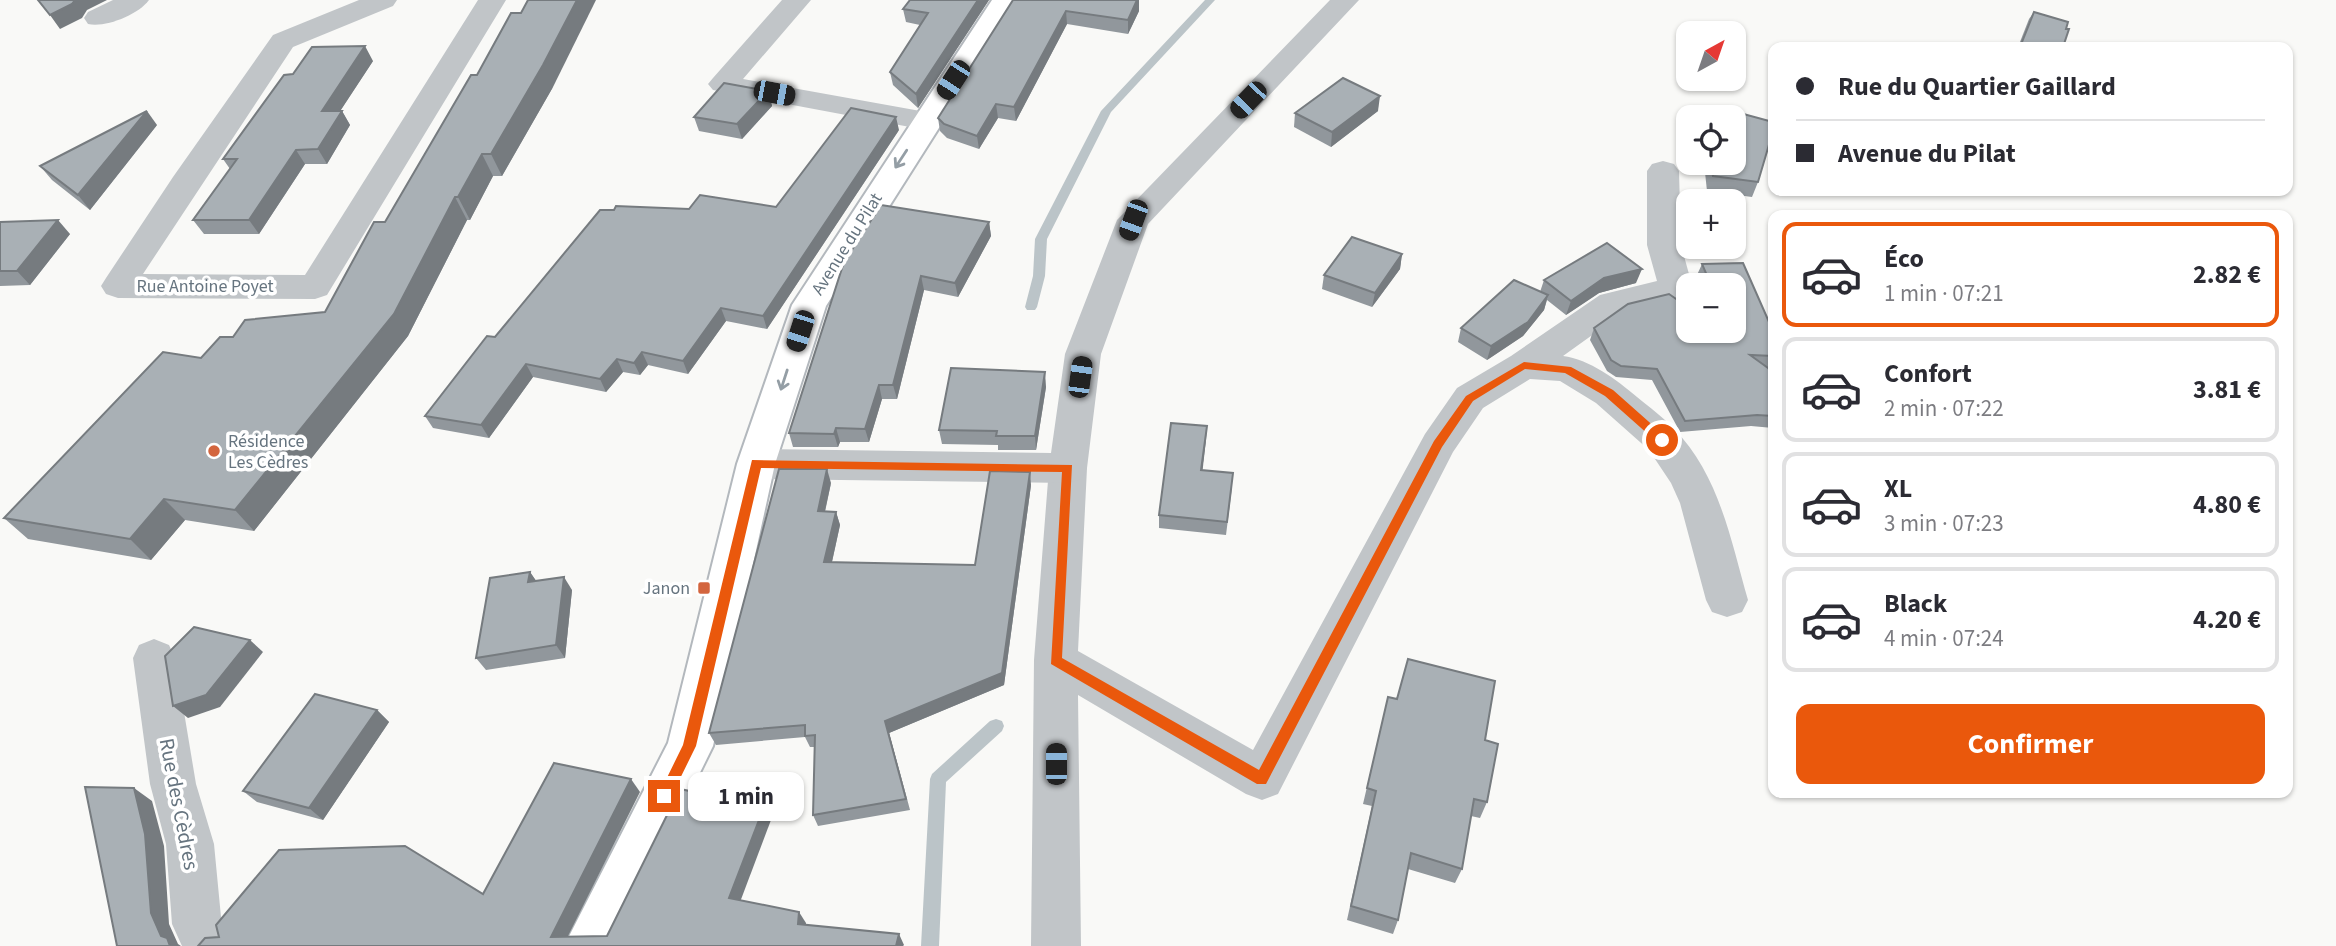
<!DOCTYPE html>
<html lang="fr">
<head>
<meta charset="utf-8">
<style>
  body { margin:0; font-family:"Source Sans 3",sans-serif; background:#f7f7f7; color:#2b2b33; height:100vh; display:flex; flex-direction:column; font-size:26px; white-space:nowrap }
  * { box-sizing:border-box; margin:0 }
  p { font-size:23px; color:#7c7c81 }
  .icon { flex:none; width:38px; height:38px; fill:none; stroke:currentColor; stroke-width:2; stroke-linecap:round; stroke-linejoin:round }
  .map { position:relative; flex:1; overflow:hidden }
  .details { position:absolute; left:1768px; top:210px; width:525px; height:588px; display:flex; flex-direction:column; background:#fff; border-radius:14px; box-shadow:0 2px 5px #0004 }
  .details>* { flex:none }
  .top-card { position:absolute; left:1768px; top:42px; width:525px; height:154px; border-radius:14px; box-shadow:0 2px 5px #0004; display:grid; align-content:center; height:154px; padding:0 28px; background:#fff }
  .needle { width:46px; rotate:40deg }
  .controls { position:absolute; left:1676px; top:21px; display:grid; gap:14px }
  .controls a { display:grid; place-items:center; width:70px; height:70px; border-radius:14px; background:#fff; box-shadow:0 2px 5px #0004; font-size:35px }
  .end { position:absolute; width:32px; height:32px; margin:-16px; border:9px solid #ea580c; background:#fff; box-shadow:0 0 0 4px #fff }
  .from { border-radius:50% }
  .bubble { position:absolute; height:49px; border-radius:14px; background:#fff; box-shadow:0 2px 5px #0004; font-size:23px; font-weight:700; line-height:49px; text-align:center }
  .car { position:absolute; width:21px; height:42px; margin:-21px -10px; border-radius:9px; box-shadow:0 0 5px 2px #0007; background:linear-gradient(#222 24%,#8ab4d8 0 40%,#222 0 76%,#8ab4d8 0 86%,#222 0) }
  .top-card b { display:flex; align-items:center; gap:24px; height:66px; font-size:26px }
  .top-card b+b { border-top:2px solid #e1e1e2 }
  .top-card i { width:18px; height:18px; background:#2b2b33 }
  ul { padding:12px 0 0; list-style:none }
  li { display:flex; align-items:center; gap:21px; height:105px; margin:0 14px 10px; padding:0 14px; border:4px solid #e1e1e2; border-radius:14px }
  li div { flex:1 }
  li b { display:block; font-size:26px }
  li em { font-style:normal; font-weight:700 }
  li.selected { border-color:#ea580c }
  li>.icon { width:63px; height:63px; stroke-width:1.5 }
  .action { display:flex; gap:14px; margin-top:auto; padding:14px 28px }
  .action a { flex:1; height:80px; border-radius:14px; background:#ea580c; color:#fff; font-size:28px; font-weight:700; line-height:80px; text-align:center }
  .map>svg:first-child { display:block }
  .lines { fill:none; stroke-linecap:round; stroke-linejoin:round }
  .stream { fill:#bbc4c8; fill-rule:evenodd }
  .secondary-casing { stroke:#b3b8bd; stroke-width:4 }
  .minor { fill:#c1c5c8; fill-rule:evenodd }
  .tertiary { fill:#c1c5c8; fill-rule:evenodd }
  .secondary { fill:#fff; fill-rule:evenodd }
  .wall { fill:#91979c }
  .shaded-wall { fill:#767b7f }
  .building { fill:#a9b0b5; stroke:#767b7f; stroke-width:2 }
  .oneway { stroke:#949ea5 }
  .route { fill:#ea580c }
  .poi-dot { fill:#d3653e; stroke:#fff; stroke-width:2.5 }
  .labels { text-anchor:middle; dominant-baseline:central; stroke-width:7; stroke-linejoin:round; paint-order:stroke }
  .street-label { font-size:18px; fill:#66747f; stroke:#fff }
  .poi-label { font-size:18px; fill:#66747f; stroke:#fff; text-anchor:start }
  .near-street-label { font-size:21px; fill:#66747f; stroke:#fff }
</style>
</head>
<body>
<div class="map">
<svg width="2336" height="946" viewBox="0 0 2336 946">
  <rect width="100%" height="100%" fill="#f9f9f7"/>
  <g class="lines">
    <g class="stream">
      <path d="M 1205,0 L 1215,0 L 1111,112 L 1047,239 L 1045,276 L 1037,307 L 1035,310 L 1027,310 L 1025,307 L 1033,276 L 1035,239 L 1101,111 Z"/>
      <path d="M 996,719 L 1002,721 L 1004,726 L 1002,731 L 946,782 L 939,946 L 921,946 L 930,779 L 932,774 L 990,721 Z"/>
    </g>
    <defs>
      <path id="secondary" d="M 992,0 L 1020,0 L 826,306 L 775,464 L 713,746 L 615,946 L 564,946 L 668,743 L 737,464 L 792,305 Z"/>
    </defs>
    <use href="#secondary" class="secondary-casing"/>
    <g class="minor">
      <path d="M 113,0 L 149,0 C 138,15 105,28 88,24 L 84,18 L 88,12 Z"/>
      <path d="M 359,0 L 397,0 L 393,6 L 293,47 L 143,274 L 305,275 L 478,0 L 506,0 L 327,295 L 315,299 L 118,298 L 106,294 L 101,286 L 106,278 L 173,177 L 273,35 Z"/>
      <path d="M 782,0 L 811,0 L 743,79 L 926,112 L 937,115 L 941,121 L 937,127 L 926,130 L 713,90 L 708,84 L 713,78 Z"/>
      <path d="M 1663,161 L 1674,164 L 1679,171 L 1681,245 L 1692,285 L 1689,285 L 1689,296 L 1623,313 L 1563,356 C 1589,359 1617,380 1637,397 C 1649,407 1663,417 1674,429 C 1719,474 1731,541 1748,600 L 1742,612 L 1727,617 L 1712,612 L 1706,600 L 1680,503 L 1671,483 L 1649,450 L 1596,403 L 1560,381 L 1530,379 L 1483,408 L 1453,452 L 1278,794 L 1262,800 L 1246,794 L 1078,695 L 1081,946 L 1031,946 L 1034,660 L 1049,468 L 1054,457 L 1068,453 L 1082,457 L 1087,468 L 1078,651 L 1253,750 L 1425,434 L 1457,388 L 1511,356 L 1600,295 L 1657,281 L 1647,245 L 1647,171 L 1652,164 Z"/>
      <path d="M 154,639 L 169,645 L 175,658 L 196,784 L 214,844 L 221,917 L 235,946 L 182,946 L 172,924 L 166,844 L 150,784 L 133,658 L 139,645 Z"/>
    </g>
    <path class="tertiary" d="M 1330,0 L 1359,0 L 1148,224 L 1101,354 L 1087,468 L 1082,479 L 1068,483 L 756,479 L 742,474 L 737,464 L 742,454 L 756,449 L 1051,453 L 1065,354 L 1117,220 Z"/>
    <use href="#secondary" class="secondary"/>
  </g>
  <g class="wall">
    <path d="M 989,0 L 918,108 L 893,85 L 890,72 L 920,25 L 906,22 L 903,9 Z"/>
    <path d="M 1013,0 L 1139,11 L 1128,34 L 1067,24 L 1016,121 L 998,118 L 979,149 L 947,138 L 940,131 L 938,118 Z"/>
    <path d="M 2034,12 L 2066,29 L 2063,47 L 2018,47 L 2029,19 Z"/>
    <path d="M 373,61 L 340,111 L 342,111 L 350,125 L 327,164 L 305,164 L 259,234 L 204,234 L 193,220 L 230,169 L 223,159 L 293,74 Z"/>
    <path d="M 553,87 L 502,176 L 493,176 L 470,220 L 467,220 L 408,336 L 254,531 L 185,520 L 151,560 L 28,539 L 4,518 L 201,358 L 233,337 L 325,312 L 385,222 Z"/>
    <path d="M 768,91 L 772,106 L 742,139 L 699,131 L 694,117 Z"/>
    <path d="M 1378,111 L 1331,147 L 1294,127 L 1295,113 Z"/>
    <path d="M 157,125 L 90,210 L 52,180 L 40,166 Z"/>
    <path d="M 899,130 L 767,329 L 726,321 L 688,374 L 648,365 L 640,375 L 623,372 L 606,392 L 533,377 L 489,438 L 433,428 L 425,416 L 495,337 L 614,210 L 776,207 Z"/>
    <path d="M 1704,163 L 1734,163 L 1758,182 L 1752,197 L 1707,191 Z"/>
    <path d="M 0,222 L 70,234 L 30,285 L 0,286 Z"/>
    <path d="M 989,222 L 991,236 L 958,297 L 924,290 L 897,399 L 882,399 L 869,442 L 840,442 L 838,447 L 793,447 L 789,433 L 844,262 Z"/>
    <path d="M 1402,254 L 1400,269 L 1372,307 L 1322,289 L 1324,275 Z"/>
    <path d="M 1743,263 L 1769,322 L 1773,322 L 1773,367 L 1766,367 L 1773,375 L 1773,428 L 1751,426 L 1680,432 L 1652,380 L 1616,377 L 1607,371 L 1590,340 L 1594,328 L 1628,304 L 1669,294 L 1689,308 L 1689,331 L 1734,331 L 1734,285 L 1701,285 L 1697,275 L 1702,264 Z"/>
    <path d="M 1544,280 L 1636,283 L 1599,293 L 1566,315 L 1547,300 L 1544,310 L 1523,336 L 1487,360 L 1458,342 L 1461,328 L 1540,292 Z"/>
    <path d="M 1046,387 L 1036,450 L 998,450 L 998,445 L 942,444 L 939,430 Z"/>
    <path d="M 1207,426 L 1202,470 L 1232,487 L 1226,535 L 1159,528 L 1159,515 Z"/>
    <path d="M 831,483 L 825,512 L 836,512 L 840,525 L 832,562 L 975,565 L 1031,485 L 1004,685 L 889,733 L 910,810 L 818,826 L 813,815 L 815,747 L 810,747 L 805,737 L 716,745 L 709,733 Z"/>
    <path d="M 530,572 L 536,581 L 572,590 L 565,658 L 486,670 L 476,658 Z"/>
    <path d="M 1388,697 L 1485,740 L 1487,802 L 1480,818 L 1471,816 L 1462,869 L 1455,883 L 1408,869 L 1398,920 L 1393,934 L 1347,920 L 1372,806 L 1363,804 Z"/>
    <path d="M 377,710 L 389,722 L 323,820 L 257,802 L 243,791 Z"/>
  </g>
  <g class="shaded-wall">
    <path d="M 75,0 L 107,0 L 87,10 L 82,18 L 60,29 L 50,15 Z"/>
    <path d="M 577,0 L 596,0 L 553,87 L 502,176 L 491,154 Z"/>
    <path d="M 978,0 L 989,0 L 918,108 L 916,94 Z"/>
    <path d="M 1137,0 L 1139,0 L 1139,11 L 1128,34 L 1128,20 Z"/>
    <path d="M 1066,11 L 1067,24 L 1016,121 L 1014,107 Z"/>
    <path d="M 365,46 L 373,61 L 331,125 L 322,111 Z"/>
    <path d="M 768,91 L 772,106 L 742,139 L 737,124 Z"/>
    <path d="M 1380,96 L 1378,111 L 1331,147 L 1332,132 Z"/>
    <path d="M 996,104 L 998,118 L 979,149 L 977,136 Z"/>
    <path d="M 147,111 L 157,125 L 90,210 L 78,195 Z"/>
    <path d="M 342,111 L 350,125 L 327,164 L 318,149 Z"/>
    <path d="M 896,117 L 899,130 L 767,329 L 763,316 Z"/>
    <path d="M 296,150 L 305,164 L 259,234 L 249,220 Z"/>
    <path d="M 482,154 L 493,176 L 470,220 L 458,197 Z"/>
    <path d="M 455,197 L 467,220 L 408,336 L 254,531 L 235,510 Z"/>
    <path d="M 58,220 L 70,234 L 30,285 L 17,271 Z"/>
    <path d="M 989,222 L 991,236 L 958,297 L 955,283 Z"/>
    <path d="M 1402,254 L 1400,269 L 1372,307 L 1375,293 Z"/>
    <path d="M 1642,269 L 1636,283 L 1599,293 L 1566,315 L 1571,301 L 1604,278 Z"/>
    <path d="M 921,276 L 924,290 L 897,399 L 893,385 Z"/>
    <path d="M 1548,295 L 1544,310 L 1523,336 L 1487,360 L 1491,346 Z"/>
    <path d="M 721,308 L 726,321 L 688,374 L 683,361 Z"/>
    <path d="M 642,352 L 648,365 L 640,375 L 634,363 Z"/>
    <path d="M 617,359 L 623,372 L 606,392 L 600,379 Z"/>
    <path d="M 526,364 L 533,377 L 489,438 L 481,425 Z"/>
    <path d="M 1045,372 L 1046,387 L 1036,450 L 1035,436 Z"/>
    <path d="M 879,385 L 882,399 L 869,442 L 865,429 Z"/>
    <path d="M 1207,426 L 1206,440 L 1201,484 L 1201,470 Z"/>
    <path d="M 836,428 L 840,442 L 838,447 L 834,434 Z"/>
    <path d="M 827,469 L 831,483 L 822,524 L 818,511 Z"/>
    <path d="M 1030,472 L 1031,485 L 1004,685 L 889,733 L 910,810 L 885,721 Z"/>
    <path d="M 164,499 L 185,520 L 151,560 L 130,539 Z"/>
    <path d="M 836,512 L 840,525 L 829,575 L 824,562 Z"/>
    <path d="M 530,572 L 539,585 L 528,582 Z"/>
    <path d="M 564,577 L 572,590 L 565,658 L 556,645 Z"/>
    <path d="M 250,640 L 263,652 L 220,707 L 188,718 L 173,706 Z"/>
    <path d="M 377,710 L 389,722 L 323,820 L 309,808 Z"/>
    <path d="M 631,779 L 640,792 L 563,946 L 551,937 Z"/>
    <path d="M 134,788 L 152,801 L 164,846 L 169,924 L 178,944 L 181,946 L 170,946 L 161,936 L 151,913 Z"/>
    <path d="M 764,807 L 771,820 L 737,910 L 729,898 Z"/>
    <path d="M 799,912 L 806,923 L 805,935 L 798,924 Z"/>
    <path d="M 899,934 L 904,945 L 903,946 L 896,946 Z"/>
  </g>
  <g class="building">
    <path d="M 38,0 L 75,0 L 72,4 L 50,15 Z"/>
    <path d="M 528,0 L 577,0 L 543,65 L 491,154 L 482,154 L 458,197 L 455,197 L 394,314 L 235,510 L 164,499 L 130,539 L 4,518 L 163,352 L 201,358 L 220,337 L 233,337 L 245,320 L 325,312 L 374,222 L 385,222 L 471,75 L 477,75 L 511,13 L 521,13 Z"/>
    <path d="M 910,0 L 978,0 L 916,94 L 890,72 L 928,13 L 903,9 Z"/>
    <path d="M 1013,0 L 1137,0 L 1128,20 L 1066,11 L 1014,107 L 996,104 L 977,136 L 944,124 L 938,118 Z"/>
    <path d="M 2034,12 L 2068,22 L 2066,29 L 2069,29 L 2063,47 L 2020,47 Z"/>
    <path d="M 365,46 L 322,111 L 342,111 L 318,149 L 296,150 L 249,220 L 193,220 L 237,159 L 223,159 L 284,75 L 293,74 L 312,47 Z"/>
    <path d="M 1343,78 L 1380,96 L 1332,132 L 1295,113 Z"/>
    <path d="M 724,83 L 768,91 L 737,124 L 694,117 Z"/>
    <path d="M 851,108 L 896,117 L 763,316 L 721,308 L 683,361 L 642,352 L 634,363 L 617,359 L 600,379 L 526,364 L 481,425 L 425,416 L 487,336 L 495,337 L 600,210 L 614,210 L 616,206 L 689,209 L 700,195 L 776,207 Z"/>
    <path d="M 147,111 L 78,195 L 40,166 Z"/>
    <path d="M 1736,112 L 1773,122 L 1773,131 L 1758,182 L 1713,176 L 1711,163 L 1734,163 L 1734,117 Z"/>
    <path d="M 881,205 L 989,222 L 955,283 L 921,276 L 893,385 L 879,385 L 865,429 L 836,428 L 834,434 L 789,433 L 844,262 Z"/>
    <path d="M 58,220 L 17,271 L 0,271 L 0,222 Z"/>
    <path d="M 1352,237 L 1402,254 L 1375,293 L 1324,275 Z"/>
    <path d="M 1607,243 L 1642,269 L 1604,278 L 1571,301 L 1544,280 Z"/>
    <path d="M 1743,263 L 1769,322 L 1773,322 L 1773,356 L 1750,355 L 1768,368 L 1773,375 L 1773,416 L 1757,415 L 1685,421 L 1657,369 L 1621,366 L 1611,360 L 1594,328 L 1628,304 L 1669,294 L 1689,308 L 1689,331 L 1734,331 L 1734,285 L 1711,285 L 1702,264 Z"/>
    <path d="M 1514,280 L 1548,295 L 1528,322 L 1491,346 L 1461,328 Z"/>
    <path d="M 951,368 L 1045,372 L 1035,436 L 996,436 L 997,431 L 939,430 Z"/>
    <path d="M 1171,423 L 1207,426 L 1201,470 L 1233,473 L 1227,522 L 1159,515 Z"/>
    <path d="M 779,469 L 827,469 L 818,511 L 836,512 L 824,562 L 975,565 L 990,471 L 1030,472 L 1002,673 L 885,721 L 906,799 L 813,815 L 815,735 L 805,736 L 805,725 L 709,733 Z"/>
    <path d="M 530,572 L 528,582 L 564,577 L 556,645 L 476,658 L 490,578 Z"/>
    <path d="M 194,627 L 250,640 L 206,695 L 173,706 L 165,656 Z"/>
    <path d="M 1408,659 L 1495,681 L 1485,740 L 1498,744 L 1487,802 L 1474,799 L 1462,869 L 1411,853 L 1398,920 L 1351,906 L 1376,791 L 1367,788 L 1388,697 L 1397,699 Z"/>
    <path d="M 315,694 L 377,710 L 309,808 L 243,791 Z"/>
    <path d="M 554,763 L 631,779 L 551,937 L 607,936 L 680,789 L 764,807 L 729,898 L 799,912 L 798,924 L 899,934 L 896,946 L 198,946 L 205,938 L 219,937 L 216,925 L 279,850 L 405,846 L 483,894 Z"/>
    <path d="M 85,787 L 134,788 L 145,834 L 151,913 L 161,936 L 167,938 L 170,946 L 117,946 Z"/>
  </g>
  <defs><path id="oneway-shaft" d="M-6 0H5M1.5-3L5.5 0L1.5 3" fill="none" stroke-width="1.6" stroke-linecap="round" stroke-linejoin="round" transform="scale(1.75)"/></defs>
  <g class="oneway">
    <use href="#oneway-shaft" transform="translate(901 159) rotate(123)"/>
    <use href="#oneway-shaft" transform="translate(784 380) rotate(108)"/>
  </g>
  <path class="route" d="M 1524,362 L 1571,367 L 1613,390 L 1666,437 L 1666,443 L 1658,443 L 1605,396 L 1565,373 L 1525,369 L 1473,401 L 1442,447 L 1266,784 L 1257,784 L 1051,664 L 1062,472 L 761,468 L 696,746 L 669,801 L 660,801 L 658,796 L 683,745 L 752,460 L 1072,465 L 1062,658 L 1259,770 L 1434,441 L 1466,396 Z"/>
  <g class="poi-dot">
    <circle cx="214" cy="451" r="7"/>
    <rect x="697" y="581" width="14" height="14" rx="3.5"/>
  </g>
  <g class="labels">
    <g class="street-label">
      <text transform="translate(847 244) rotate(-58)">Avenue du Pilat</text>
      <text x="205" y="286">Rue Antoine Poyet</text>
    </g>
    <g class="poi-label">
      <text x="228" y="441">Résidence<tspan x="228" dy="21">Les Cèdres</tspan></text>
      <text x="690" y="588" text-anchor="end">Janon</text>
    </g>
    <g class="near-street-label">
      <text transform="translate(179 804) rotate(79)">Rue des Cèdres</text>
    </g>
  </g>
</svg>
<div class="controls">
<a><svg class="needle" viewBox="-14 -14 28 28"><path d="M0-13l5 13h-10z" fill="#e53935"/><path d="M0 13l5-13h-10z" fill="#7c7c81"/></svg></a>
<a><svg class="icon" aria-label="locate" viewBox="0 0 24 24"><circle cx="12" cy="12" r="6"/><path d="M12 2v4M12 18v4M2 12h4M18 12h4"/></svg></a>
<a>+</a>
<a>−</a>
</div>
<i class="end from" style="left:1662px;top:440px"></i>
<i class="end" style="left:664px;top:796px"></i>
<div class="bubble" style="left:688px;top:772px;width:116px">1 min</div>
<i class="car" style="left:953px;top:80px;rotate:213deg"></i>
<i class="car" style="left:774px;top:93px;rotate:101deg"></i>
<i class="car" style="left:1248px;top:100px;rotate:224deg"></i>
<i class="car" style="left:1133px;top:220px;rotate:200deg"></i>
<i class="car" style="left:800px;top:331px;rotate:198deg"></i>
<i class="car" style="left:1080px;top:377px;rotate:8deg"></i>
<i class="car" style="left:1056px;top:764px;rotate:0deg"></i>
<div class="top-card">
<b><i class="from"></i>Rue du Quartier Gaillard</b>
<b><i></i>Avenue du Pilat</b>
</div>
<section class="details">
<ul>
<li class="selected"><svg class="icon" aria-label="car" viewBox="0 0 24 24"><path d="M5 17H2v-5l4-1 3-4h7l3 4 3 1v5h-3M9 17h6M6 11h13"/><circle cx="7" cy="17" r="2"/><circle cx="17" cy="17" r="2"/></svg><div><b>Éco</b><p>1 min · 07:21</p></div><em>2.82 €</em></li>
<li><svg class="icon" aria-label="car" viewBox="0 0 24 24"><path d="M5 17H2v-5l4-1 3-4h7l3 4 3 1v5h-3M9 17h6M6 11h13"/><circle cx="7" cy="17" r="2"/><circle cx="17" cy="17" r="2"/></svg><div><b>Confort</b><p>2 min · 07:22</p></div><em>3.81 €</em></li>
<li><svg class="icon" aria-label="car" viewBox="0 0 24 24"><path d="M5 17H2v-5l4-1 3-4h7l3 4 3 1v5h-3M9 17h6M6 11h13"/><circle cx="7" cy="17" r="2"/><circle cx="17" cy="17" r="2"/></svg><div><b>XL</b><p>3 min · 07:23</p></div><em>4.80 €</em></li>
<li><svg class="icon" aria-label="car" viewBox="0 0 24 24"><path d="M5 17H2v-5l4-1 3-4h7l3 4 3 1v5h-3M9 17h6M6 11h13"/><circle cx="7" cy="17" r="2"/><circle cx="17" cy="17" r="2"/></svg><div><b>Black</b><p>4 min · 07:24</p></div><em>4.20 €</em></li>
</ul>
<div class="action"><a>Confirmer</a></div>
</section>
</div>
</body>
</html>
